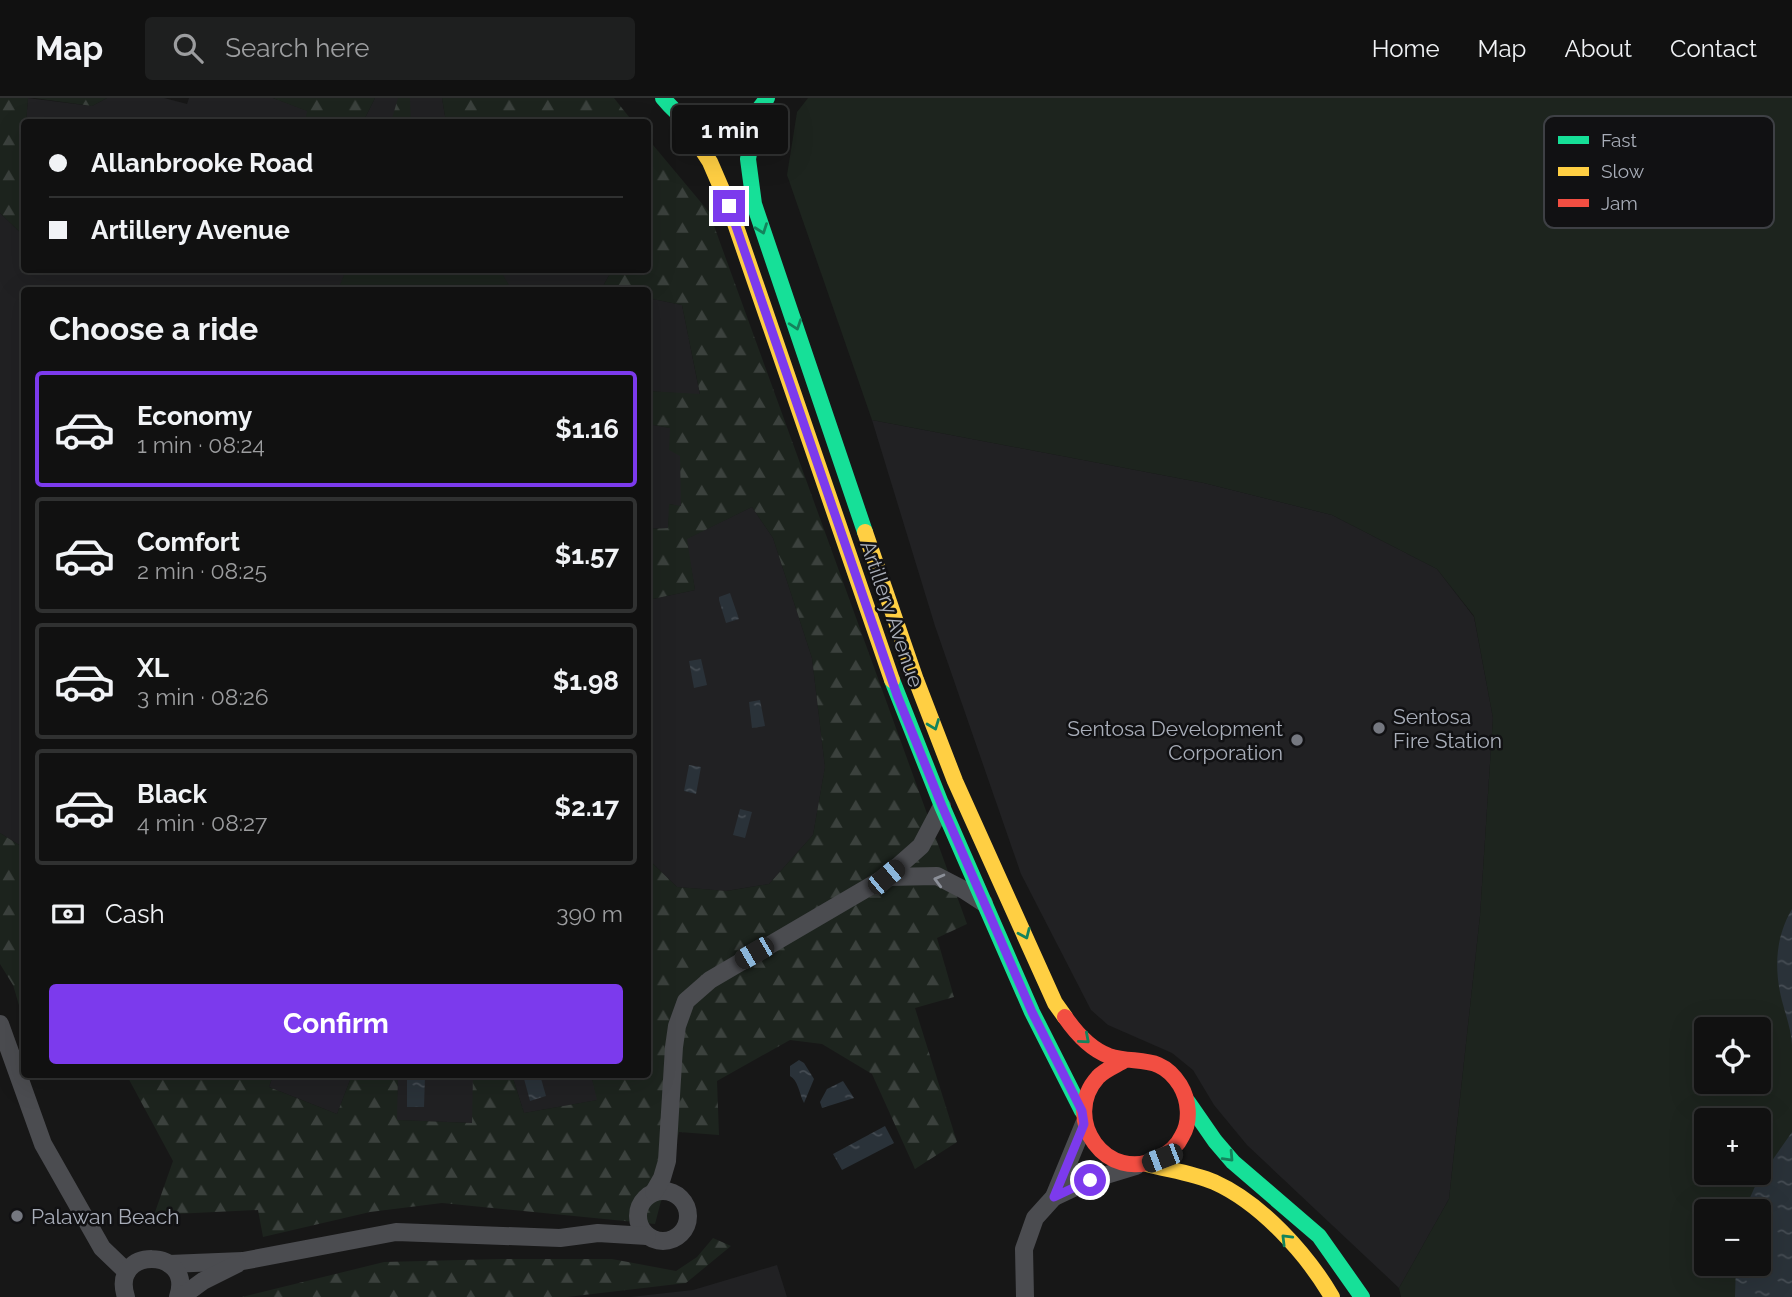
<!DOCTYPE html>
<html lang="en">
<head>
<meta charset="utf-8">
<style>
  body { margin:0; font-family:Raleway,sans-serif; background:#1e1f1f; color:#f1f3f6; height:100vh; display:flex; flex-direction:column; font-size:26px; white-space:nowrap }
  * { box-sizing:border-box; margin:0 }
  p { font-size:23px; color:#9c9d9f }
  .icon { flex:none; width:38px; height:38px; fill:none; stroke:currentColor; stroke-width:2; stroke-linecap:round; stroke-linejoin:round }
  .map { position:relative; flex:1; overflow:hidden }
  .side { position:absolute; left:21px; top:189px; width:630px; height:791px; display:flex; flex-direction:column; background:#111; border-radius:7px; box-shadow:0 7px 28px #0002,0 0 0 2px #303131 }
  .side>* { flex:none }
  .hud { position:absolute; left:21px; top:21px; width:630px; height:154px; border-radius:7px; box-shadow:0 7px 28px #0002,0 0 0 2px #303131; display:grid; align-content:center; height:154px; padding:0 28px; background:#111 }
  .controls { position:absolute; left:1694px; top:919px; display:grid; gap:14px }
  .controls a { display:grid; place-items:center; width:77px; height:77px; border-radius:7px; background:#111; box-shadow:0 7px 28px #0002,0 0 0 2px #303131; font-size:35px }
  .end { position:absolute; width:32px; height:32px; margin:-16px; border:9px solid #7c3aed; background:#fff; box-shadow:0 0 0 4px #fff }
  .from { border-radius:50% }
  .bubble { position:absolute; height:49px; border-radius:7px; background:#111; box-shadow:0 7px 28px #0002,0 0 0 2px #303131; font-size:23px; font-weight:700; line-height:49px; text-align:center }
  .car { position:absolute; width:21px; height:42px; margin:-21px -10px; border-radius:9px; box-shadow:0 0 5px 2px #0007; background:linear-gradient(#222 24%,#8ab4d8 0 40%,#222 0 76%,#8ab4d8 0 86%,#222 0) }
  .hud b { display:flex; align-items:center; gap:24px; height:66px; font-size:26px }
  .hud b+b { border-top:2px solid #303131 }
  .hud i { width:18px; height:18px; background:#f1f3f6 }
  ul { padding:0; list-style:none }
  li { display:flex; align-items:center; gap:21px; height:116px; margin:0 14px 10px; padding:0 14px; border:4px solid #303131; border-radius:7px }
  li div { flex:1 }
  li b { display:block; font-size:26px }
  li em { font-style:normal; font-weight:700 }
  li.active { border-color:#7c3aed }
  li>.icon { width:63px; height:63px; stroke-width:1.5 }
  h2 { padding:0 28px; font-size:32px; line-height:84px }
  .pay { display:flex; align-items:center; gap:18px; height:77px; padding:0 28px; font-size:26px }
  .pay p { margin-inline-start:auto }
  .action { display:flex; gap:14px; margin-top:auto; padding:14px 28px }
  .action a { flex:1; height:80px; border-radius:7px; background:#7c3aed; color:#fff; font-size:28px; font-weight:700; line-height:80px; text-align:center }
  header { display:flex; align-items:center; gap:42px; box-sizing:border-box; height:98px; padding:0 35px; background:#111; border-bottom:2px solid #303131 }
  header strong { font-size:33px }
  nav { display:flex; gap:38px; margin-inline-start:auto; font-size:24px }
  .search { width:490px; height:63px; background:#1e1f1f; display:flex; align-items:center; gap:18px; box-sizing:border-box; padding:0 24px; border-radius:7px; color:#9c9d9f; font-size:26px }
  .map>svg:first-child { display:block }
  .built { fill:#212123 }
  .grass { fill:#1d241e; fill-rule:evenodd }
  .forest { fill:url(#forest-firs) }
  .water { fill:url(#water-ripples) }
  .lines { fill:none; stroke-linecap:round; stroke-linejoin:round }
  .street { stroke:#4b4c50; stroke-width:18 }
  .fast { stroke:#16e098; stroke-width:16 }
  .slow { stroke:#ffcf43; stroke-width:16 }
  .jam { stroke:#f24e42; stroke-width:16 }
  .oneway { stroke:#14835c }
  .oneway2 { stroke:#8c9099 }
  .route { stroke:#7c3aed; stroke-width:9 }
  .poi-dot { fill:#757880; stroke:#111113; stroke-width:2.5 }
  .labels { text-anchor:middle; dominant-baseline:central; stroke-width:5; stroke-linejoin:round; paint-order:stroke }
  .street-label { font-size:21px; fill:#a8adb8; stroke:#111113 }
  .poi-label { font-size:21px; fill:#a8adb8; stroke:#111113; text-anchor:start }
  .key { fill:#111113; stroke:#3e4045; stroke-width:2 }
  .key-label { font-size:19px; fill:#a8adb8 }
</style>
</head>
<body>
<header>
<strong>Map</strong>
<div class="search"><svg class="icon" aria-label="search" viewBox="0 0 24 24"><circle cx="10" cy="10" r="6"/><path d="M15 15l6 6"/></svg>Search here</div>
<nav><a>Home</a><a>Map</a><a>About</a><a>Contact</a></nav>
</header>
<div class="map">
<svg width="1792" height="1199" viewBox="0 0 1792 1199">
  <defs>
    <pattern id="forest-firs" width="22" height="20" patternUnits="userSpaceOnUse" patternTransform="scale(1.75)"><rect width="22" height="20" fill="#1d241e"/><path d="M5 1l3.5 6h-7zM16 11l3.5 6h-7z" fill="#3b413d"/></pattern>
    <pattern id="water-ripples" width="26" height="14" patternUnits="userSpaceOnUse" patternTransform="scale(1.75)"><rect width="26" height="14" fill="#2a3239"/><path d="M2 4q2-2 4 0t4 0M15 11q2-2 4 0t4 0" fill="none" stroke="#464d54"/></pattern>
  </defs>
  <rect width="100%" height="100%" fill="#171717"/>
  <g class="built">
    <path d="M 28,0 L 92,8 L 107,0 L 164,0 L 187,6 L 189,0 L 273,0 L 308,13 L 305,24 L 26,24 Z"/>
    <path d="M 375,0 L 442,0 L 446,24 L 363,24 Z"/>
    <path d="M 0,115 L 24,138 L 24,172 L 612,172 L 602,190 L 613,192 L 24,192 L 24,750 L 0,735 Z"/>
    <path d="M 648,200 L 682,207 L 700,297 L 648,293 Z"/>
    <path d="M 872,322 L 1204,385 L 1332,417 L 1437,471 L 1474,519 L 1493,620 L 1480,818 L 1449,1101 L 1399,1190 L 1247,1047 L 1214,1007 L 1193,972 L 1172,955 L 1108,927 L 1091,912 L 1021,776 L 935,528 Z"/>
    <path d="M 648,326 L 670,330 L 681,357 L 681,409 L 670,406 L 668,430 L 648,431 Z"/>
    <path d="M 752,409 L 773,440 L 812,560 L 825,669 L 813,737 L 769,786 L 726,793 L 677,789 L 648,761 L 648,502 L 695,492 L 686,441 Z"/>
    <path d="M 273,977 L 352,977 L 337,1016 L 269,989 Z"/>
    <path d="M 398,977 L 473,977 L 473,1025 L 396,1022 Z"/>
    <path d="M 512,977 L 591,977 L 598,1002 L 524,1015 Z"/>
    <path d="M 777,1167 L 787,1199 L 630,1199 L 693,1192 Z"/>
  </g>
  <g class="grass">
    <path d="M 808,0 L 1792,0 L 1792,1199 L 1401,1199 L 1399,1190 L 1449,1101 L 1480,818 L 1493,620 L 1474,518 L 1437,471 L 1332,417 L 1204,385 L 872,322 L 787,77 L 797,14 ZM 1706,931 L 1759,931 L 1759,984 L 1706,984 ZM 1706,1022 L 1759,1022 L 1759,1074 L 1706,1074 ZM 1706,1113 L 1759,1113 L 1759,1166 L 1706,1166 Z"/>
    <path d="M 346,172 L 500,172 L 512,192 L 338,192 Z"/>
  </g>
  <g class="forest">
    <path d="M 0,0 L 28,0 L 20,105 L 24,107 L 24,138 L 0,115 Z"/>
    <path d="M 34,0 L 107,0 L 92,8 Z"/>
    <path d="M 273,0 L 375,0 L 363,24 L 305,24 L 307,13 Z"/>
    <path d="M 398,0 L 410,0 L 411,24 L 391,24 Z"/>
    <path d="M 442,0 L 614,0 L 633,24 L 446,24 Z"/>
    <path d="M 648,41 L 709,114 L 967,826 L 937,840 L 954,899 L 915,910 L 957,1044 L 915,1071 L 872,976 L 822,946 L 790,942 L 717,983 L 719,1037 L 679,1034 L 655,1126 L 442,1105 L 370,1114 L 263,1139 L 258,1112 L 154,1117 L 173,1063 L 126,976 L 273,977 L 269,989 L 337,1016 L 352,977 L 398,977 L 397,1022 L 472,1025 L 473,977 L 512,977 L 524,1015 L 597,1002 L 591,977 L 648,976 L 648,761 L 677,789 L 727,793 L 769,786 L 813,737 L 825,669 L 812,560 L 773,440 L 752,409 L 687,441 L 695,492 L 648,502 L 648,431 L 668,430 L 669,406 L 681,408 L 680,358 L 669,352 L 670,330 L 648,326 L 648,293 L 700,296 L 682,207 L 648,200 L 648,192 L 613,192 L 602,190 L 612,172 L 648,172 Z"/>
    <path d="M 0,735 L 24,750 L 24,924 L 13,887 L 0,866 Z"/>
    <path d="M 713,1140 L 731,1148 L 686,1185 L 567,1199 L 242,1199 L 384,1164 L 499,1161 L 612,1161 L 676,1173 L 697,1159 Z"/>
  </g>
  <g class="water">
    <path d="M 730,495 L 739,521 L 726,525 L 719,502 L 719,499 Z"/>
    <path d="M 701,561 L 707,587 L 694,590 L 689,563 Z"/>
    <path d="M 760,602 L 765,628 L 752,630 L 749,604 Z"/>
    <path d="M 689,667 L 701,669 L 696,696 L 684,693 Z"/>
    <path d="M 740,711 L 752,714 L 745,740 L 733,737 Z"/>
    <path d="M 1792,811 L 1792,947 C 1791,931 1786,918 1782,903 C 1774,871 1775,840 1792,811 Z"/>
    <path d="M 799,962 L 804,965 L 814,981 L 804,1005 C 799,995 798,982 790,978 L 790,968 Z"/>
    <path d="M 407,977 L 425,977 L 424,1009 L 407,1009 Z"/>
    <path d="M 523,977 L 540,977 L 546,998 L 530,1003 Z"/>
    <path d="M 843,983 L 854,1000 L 822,1010 L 820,1004 L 827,991 Z"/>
    <path d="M 885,1028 L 894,1045 L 842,1072 L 833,1056 Z"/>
    <path d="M 1792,1034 L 1792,1199 L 1735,1199 L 1736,1166 L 1759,1166 L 1759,1113 L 1744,1113 L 1757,1084 Z"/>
  </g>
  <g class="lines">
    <g class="street">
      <path d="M 886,779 L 937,778 L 964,792 L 984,805"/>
      <path d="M 0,926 L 43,1046 L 102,1150 L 127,1174"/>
      <circle cx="663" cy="1118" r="25"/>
      <path d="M 654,1094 L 662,1080 L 667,1063 L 674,949 L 677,928 L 686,903 L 710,882 L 886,779 L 921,748 L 942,708"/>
      <path d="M 1054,1099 L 1090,1082 L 1136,1068"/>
      <path d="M 169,1166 L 243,1163 L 396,1134 L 560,1140 L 598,1135 L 647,1138"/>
      <path d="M 126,1199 C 109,1148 195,1149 178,1199"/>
      <path d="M 181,1199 L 203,1183 L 237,1166"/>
      <path d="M 1025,1199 L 1024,1151 L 1035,1120 L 1054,1099 L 1084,1026"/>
    </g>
    <g class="fast">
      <path d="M 663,0 C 696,40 737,47 767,0"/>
      <path d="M 756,17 L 748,61 L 754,106 L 865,434"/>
      <path d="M 892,582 L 942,708 L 1032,914 L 1082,1013"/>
      <path d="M 1188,1004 L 1215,1043 L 1233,1064 L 1319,1138 L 1362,1199"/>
    </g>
    <g class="slow">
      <path d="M 684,24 L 710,64 L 729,108 L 892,582"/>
      <path d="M 865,434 L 916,582 L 955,683 L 1055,905 L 1065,919"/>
      <path d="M 1147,1066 C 1169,1072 1193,1075 1214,1084 C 1261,1105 1307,1156 1332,1199"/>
    </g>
    <path class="jam" d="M 1065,919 C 1076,935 1090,951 1109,958 C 1137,967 1160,955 1180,987 C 1189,1002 1191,1023 1182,1038 C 1177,1049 1169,1055 1159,1060 C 1107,1087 1060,1021 1098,979 C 1104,972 1117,967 1125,962"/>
  </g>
  <defs><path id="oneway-chevron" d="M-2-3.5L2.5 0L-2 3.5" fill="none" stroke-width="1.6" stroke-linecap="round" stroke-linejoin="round" transform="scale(1.75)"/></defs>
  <g class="oneway">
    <use href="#oneway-chevron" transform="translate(762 131) rotate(70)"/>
    <use href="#oneway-chevron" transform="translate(796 227) rotate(71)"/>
    <use href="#oneway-chevron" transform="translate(934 627) rotate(69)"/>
    <use href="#oneway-chevron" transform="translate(1025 836) rotate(66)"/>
    <use href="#oneway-chevron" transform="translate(1085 941) rotate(41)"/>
    <use href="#oneway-chevron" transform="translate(1229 1059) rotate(47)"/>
    <use href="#oneway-chevron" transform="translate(1286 1141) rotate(-135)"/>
  </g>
  <use class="oneway2" href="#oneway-chevron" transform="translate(939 782) rotate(-165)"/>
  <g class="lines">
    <path class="route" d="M 729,108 L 897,597 L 942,708 L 1032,914 L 1082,1013 L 1084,1026 L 1054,1099 L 1090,1082"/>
  </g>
  <g class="poi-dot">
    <circle cx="1379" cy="630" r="7"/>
    <circle cx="1297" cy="642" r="7"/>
    <circle cx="17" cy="1118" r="7"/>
  </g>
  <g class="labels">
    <g class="street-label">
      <text transform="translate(892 516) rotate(71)">Artillery Avenue</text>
    </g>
    <g class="poi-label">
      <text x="1393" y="618">Sentosa<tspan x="1393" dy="24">Fire Station</tspan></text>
      <text x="1283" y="630" text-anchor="end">Sentosa Development<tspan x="1283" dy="24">Corporation</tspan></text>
      <text x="31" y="1118">Palawan Beach</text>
    </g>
  </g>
  <rect x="1544" y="18" width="230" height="112" rx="10" class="key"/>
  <rect x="1558" y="38" width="31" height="8" fill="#16e098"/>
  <rect x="1558" y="69" width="31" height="9" fill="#ffcf43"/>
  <rect x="1558" y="101" width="31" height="8" fill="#f24e42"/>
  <g class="key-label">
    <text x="1601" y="49">Fast</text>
    <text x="1601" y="80">Slow</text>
    <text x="1601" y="112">Jam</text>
  </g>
</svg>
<div class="controls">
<a><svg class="icon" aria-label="locate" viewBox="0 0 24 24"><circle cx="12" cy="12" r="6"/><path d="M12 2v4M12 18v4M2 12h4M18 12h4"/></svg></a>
<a>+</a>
<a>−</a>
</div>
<i class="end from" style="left:1090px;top:1082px"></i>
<i class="end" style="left:729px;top:108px"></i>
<div class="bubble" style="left:672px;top:7px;width:116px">1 min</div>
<i class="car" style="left:886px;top:779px;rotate:50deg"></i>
<i class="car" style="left:754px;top:855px;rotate:240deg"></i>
<i class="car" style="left:1162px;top:1060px;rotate:249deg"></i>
<div class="hud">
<b><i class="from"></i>Allanbrooke Road</b>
<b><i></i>Artillery Avenue</b>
</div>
<section class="side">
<h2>Choose a ride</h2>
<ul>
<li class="active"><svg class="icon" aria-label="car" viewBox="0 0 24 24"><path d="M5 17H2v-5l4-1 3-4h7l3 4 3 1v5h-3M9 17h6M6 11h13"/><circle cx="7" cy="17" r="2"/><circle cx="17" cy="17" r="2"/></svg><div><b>Economy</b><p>1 min · 08:24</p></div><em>$1.16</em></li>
<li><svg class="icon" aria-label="car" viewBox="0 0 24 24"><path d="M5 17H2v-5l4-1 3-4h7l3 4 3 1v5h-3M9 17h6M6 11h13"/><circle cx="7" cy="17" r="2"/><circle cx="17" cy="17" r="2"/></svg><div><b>Comfort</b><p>2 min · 08:25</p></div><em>$1.57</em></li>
<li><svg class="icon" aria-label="car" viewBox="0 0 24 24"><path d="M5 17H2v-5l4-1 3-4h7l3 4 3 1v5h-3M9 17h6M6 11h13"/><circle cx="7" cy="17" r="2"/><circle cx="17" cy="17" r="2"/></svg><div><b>XL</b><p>3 min · 08:26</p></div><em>$1.98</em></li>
<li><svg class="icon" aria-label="car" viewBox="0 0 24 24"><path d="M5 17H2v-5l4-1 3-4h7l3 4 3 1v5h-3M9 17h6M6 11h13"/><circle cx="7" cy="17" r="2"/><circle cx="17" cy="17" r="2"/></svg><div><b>Black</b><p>4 min · 08:27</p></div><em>$2.17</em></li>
</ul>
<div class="pay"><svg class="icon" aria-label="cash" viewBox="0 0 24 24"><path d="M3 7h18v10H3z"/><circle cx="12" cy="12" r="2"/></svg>Cash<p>390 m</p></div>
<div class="action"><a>Confirm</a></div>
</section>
</div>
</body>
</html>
